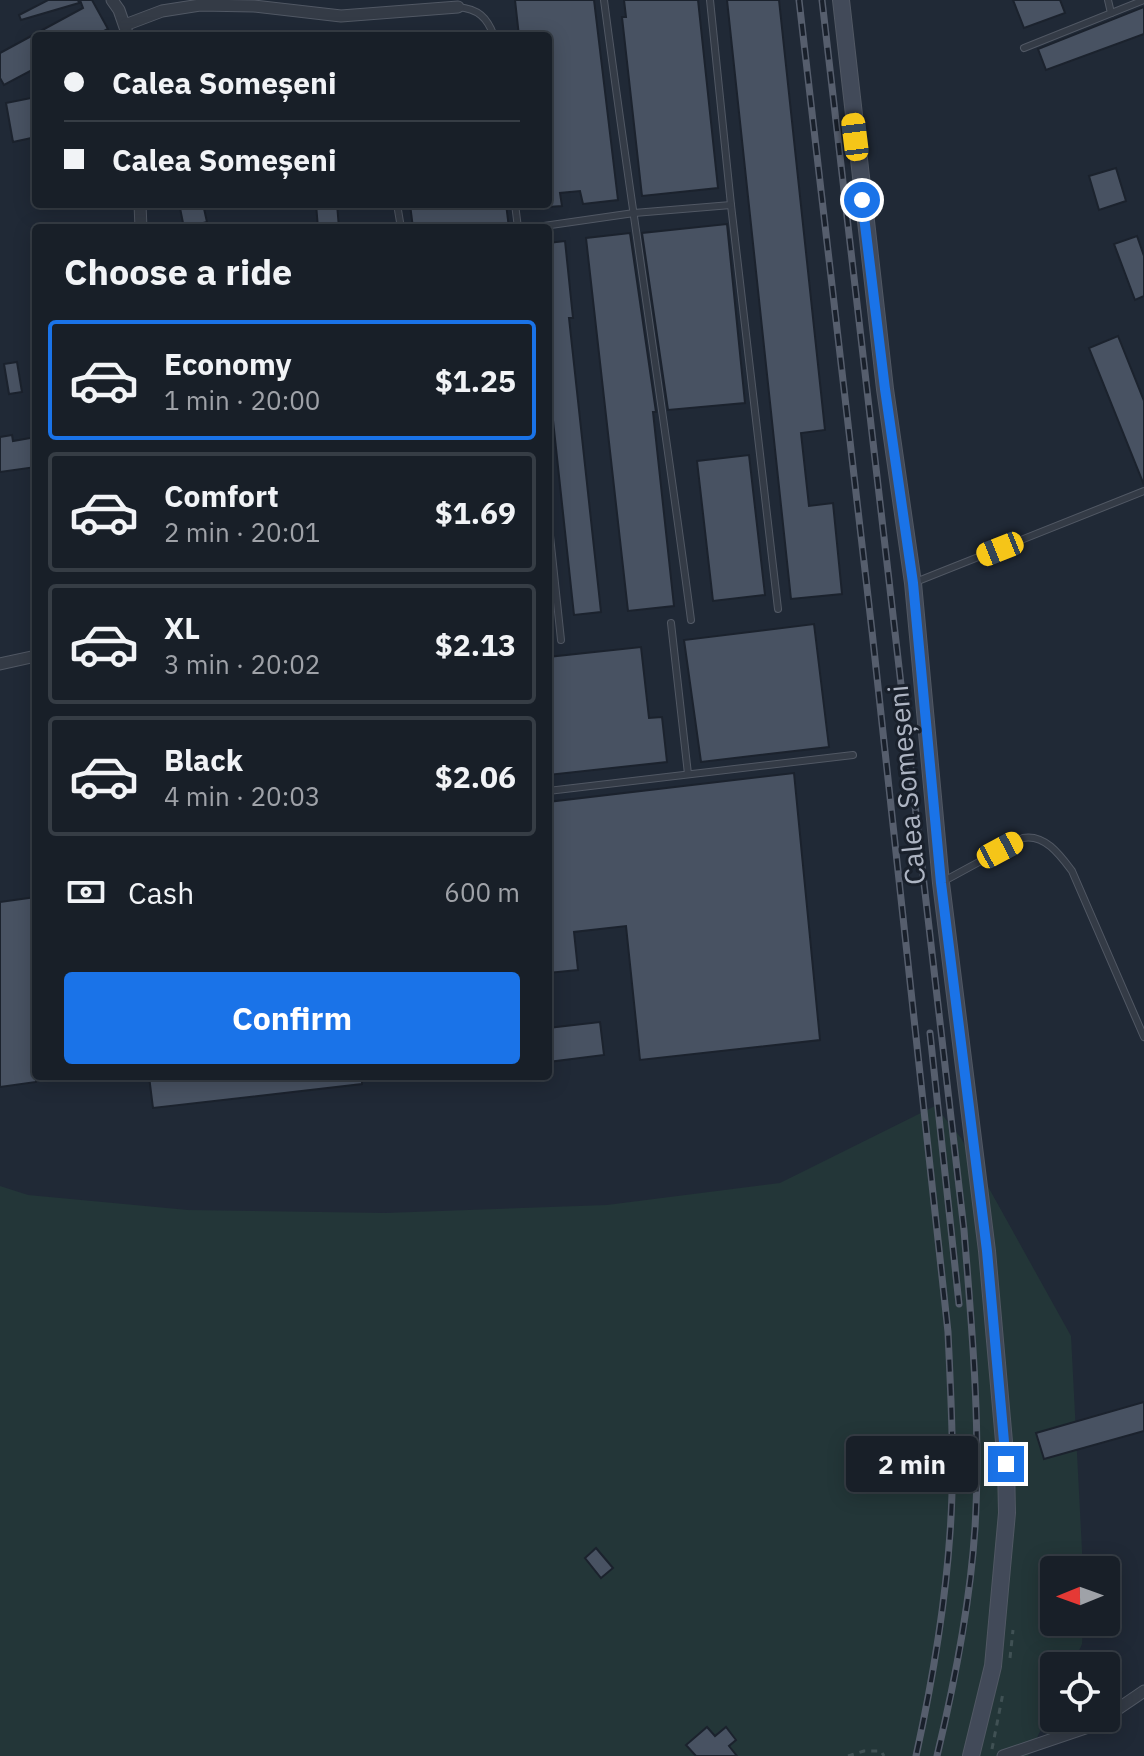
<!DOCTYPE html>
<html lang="en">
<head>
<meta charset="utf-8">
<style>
  body { margin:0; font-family:"IBM Plex Sans",sans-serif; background:#252c34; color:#f1f3f6; height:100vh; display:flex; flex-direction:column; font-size:30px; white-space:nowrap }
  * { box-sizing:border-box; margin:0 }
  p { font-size:26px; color:#9fa2a8 }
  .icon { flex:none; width:44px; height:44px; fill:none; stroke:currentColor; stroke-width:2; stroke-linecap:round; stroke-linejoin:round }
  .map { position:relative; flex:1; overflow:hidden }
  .side { position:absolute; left:32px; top:224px; width:520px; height:856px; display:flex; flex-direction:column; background:#181f28; border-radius:8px; box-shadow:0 4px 20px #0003,0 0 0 2px #363d45 }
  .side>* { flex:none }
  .hud { position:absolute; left:32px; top:32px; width:520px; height:176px; border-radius:8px; box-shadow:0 4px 20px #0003,0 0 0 2px #363d45; display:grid; align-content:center; height:176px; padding:0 32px; background:#181f28 }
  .needle { width:52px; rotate:269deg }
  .buttons { position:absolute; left:1040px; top:1556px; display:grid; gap:16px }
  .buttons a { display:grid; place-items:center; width:80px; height:80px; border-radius:8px; background:#181f28; box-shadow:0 4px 20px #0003,0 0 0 2px #363d45; font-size:40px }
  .end { position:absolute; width:36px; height:36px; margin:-18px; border:10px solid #1a73e8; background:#fff; box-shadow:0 0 0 4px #fff }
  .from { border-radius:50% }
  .bubble { position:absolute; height:56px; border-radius:8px; background:#181f28; box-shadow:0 4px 20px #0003,0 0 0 2px #363d45; font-size:26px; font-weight:800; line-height:56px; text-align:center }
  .car { position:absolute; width:24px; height:48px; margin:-24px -12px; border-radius:10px; box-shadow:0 0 6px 2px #0007; background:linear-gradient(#f5c518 24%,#345 0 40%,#f5c518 0 76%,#345 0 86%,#f5c518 0) }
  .hud b { display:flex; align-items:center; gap:28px; height:76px; font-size:30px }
  .hud b+b { border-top:2px solid #363d45 }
  .hud i { width:20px; height:20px; background:#f1f3f6 }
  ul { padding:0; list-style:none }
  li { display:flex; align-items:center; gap:24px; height:120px; margin:0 16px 12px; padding:0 16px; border:4px solid #363d45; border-radius:8px }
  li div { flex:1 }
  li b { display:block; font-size:30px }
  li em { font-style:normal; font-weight:800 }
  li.on { border-color:#1a73e8 }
  li>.icon { width:72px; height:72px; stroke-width:1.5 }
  h2 { padding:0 32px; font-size:36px; line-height:96px }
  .pay { display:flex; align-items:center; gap:20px; height:88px; padding:0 32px; font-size:30px }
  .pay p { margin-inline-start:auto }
  .action { display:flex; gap:16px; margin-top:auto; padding:16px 32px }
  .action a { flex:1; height:92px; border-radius:8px; background:#1a73e8; color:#fff; font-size:32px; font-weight:800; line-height:92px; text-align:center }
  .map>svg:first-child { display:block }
  .green { fill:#233638 }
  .building { fill:#485262; stroke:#1b222d; stroke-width:2 }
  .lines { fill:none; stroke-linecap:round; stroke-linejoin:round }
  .service-casing { stroke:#515864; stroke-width:8 }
  .minor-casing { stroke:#515864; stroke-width:13 }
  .secondary-casing { stroke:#515864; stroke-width:18 }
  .path { stroke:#405154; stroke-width:3; stroke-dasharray:6 6; stroke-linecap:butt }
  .service { stroke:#343b46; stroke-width:6 }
  .minor { stroke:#343b46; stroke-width:11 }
  .secondary { stroke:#424a59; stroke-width:16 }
  .rail-casing { stroke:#565e6d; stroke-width:7 }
  .rail { stroke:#19202b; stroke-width:4; stroke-dasharray:12; stroke-linecap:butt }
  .route { stroke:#1a73e8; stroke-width:10 }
  .labels { text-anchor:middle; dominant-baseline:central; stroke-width:6; stroke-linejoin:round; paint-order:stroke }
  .street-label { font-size:28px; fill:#aeb5c3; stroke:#19202b }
</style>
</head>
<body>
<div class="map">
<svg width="1144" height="1756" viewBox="0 0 1144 1756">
  <rect width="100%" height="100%" fill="#202936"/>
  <path class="green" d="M 935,1106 L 961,1138 L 1071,1336 L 1083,1570 L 1054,1570 L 1054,1622 L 1083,1622 L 1082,1644 L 1072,1666 L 1054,1666 L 1054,1703 L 1028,1756 L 0,1756 L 0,1186 L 28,1195 L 188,1210 L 385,1213 L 607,1205 L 780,1183 Z"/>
  <g class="building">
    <path d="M 48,0 L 78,0 L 79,3 L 21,20 L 19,15 Z"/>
    <path d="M 80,0 L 92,0 L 108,29 L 94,36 L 36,36 L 36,68 L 4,85 L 0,78 L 0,53 L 83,8 Z"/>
    <path d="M 515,0 L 594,0 L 618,200 L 583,204 L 580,191 L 560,193 L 562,206 L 548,207 L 548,36 L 519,36 Z"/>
    <path d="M 624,0 L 698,0 L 718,188 L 642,196 L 622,17 L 626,17 Z"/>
    <path d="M 727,0 L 779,0 L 825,430 L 801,433 L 809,506 L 833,503 L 842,594 L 791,599 Z"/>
    <path d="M 1013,0 L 1060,0 L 1065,13 L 1024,28 Z"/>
    <path d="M 1144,7 L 1144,34 L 1046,70 L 1038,49 Z"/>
    <path d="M 36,97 L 36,137 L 13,142 L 6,103 Z"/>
    <path d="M 1116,168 L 1126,201 L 1099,210 L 1089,176 Z"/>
    <path d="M 203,204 L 207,222 L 184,228 L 180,208 Z"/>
    <path d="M 316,204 L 337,204 L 339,228 L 318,228 Z"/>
    <path d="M 410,204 L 506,204 L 509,228 L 413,228 Z"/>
    <path d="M 727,224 L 745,403 L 668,410 L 642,233 Z"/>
    <path d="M 630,233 L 656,412 L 653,412 L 674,606 L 628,611 L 586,238 Z"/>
    <path d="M 1137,236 L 1144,256 L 1144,296 L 1135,300 L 1114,244 Z"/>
    <path d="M 565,241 L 573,318 L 569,318 L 601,612 L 574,615 L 548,374 L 548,243 Z"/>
    <path d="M 1118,336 L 1144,401 L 1144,485 L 1089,348 Z"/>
    <path d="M 17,362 L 22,392 L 9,394 L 4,364 Z"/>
    <path d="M 12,435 L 13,441 L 36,437 L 36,467 L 0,472 L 0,437 Z"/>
    <path d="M 749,455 L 765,595 L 713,601 L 697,461 Z"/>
    <path d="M 814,624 L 829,747 L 701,762 L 684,640 Z"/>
    <path d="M 641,647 L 649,718 L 662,717 L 667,762 L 548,775 L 548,657 Z"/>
    <path d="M 794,773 L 820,1040 L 640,1060 L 626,926 L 574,932 L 578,970 L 548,973 L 548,802 Z"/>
    <path d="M 36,897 L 36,1082 L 0,1087 L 0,902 Z"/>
    <path d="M 600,1022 L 604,1055 L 548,1062 L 548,1028 Z"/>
    <path d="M 149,1076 L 362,1076 L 362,1084 L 153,1108 Z"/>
    <path d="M 1144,1402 L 1144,1431 L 1044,1459 L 1036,1433 Z"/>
    <path d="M 596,1548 L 613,1568 L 601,1578 L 585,1558 Z"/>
    <path d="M 707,1727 L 715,1736 L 726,1727 L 736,1740 L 729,1746 L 737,1756 L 696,1756 L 686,1745 Z"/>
  </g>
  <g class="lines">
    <defs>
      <g id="service">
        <path d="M 604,0 C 631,207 664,413 691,620"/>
        <path d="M 710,0 L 731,205 L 778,609"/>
        <path d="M 1108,0 L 1111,13"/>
        <path d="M 458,7 C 478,9 487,17 494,36"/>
        <path d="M 1024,48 L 1144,0"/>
        <path d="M 397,204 L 401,228"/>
        <path d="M 515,204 L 518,228"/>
        <path d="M 530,228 L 634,213 L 731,205"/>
        <path d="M 548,517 L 561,640"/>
        <path d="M 913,583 L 1144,491"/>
        <path d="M 671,623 L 688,774"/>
        <path d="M 548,791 L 853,755"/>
        <path d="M 944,881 L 1023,838 C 1045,834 1060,855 1072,871 L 1144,1037"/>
      </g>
      <g id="minor">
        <path d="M 112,0 L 119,10 L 128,36"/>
        <path d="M 125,25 L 162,11 L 200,5 L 254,6 L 341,16 L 458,7"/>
        <path d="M 140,204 L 141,228"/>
        <path d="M 0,664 L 36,656"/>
        <path d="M 1106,1717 L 1144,1691"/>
        <path d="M 1003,1756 L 1094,1725 L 1104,1718"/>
      </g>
      <path id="secondary" d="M 841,0 L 885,389 L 913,583 L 941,883 L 987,1251 L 1006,1464 L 1007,1513 L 993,1666 L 971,1756"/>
    </defs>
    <use href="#service" class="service-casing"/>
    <use href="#minor" class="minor-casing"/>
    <use href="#secondary" class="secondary-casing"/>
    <g class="path">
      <path d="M 1010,1658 L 1013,1630"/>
      <path d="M 992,1749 L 1003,1693"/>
      <path d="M 848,1756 L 864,1751 L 881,1751 L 884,1756"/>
    </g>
    <use href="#service" class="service"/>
    <use href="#minor" class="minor"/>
    <use href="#secondary" class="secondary"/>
    <defs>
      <g id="rail">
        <path d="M 799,0 L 872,631 L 948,1332 C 951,1399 955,1467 950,1533 C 945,1608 932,1683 916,1756"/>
        <path d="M 822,0 L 964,1230 C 972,1329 981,1428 975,1528 C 970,1605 955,1681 937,1756"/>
        <path d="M 930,1033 L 959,1304"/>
      </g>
    </defs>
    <use href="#rail" class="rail-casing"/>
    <use href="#rail" class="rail"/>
  </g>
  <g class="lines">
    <path class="route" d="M 862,200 L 885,389 L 913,583 L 941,883 L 987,1251 L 1006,1464"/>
  </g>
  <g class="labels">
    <g class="street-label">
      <text transform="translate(906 785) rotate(-95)">Calea Someșeni</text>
    </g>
  </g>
</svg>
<div class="buttons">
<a><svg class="needle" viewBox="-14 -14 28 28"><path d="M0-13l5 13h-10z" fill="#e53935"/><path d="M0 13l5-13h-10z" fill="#9fa2a8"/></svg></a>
<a><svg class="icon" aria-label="locate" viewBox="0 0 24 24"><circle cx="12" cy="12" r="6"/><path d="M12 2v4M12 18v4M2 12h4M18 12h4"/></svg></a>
</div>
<i class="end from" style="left:862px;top:200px"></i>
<i class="end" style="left:1006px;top:1464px"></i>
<div class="bubble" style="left:846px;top:1436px;width:132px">2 min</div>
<i class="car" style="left:855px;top:137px;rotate:353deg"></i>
<i class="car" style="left:1000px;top:549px;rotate:248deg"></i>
<i class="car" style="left:1000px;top:850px;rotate:62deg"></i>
<div class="hud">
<b><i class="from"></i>Calea Someșeni</b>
<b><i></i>Calea Someșeni</b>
</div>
<section class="side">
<h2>Choose a ride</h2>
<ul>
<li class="on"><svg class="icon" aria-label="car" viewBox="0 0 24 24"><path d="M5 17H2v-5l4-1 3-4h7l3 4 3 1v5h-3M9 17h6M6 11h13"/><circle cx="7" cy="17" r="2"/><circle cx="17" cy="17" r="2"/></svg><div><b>Economy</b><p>1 min · 20:00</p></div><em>$1.25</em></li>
<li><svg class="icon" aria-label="car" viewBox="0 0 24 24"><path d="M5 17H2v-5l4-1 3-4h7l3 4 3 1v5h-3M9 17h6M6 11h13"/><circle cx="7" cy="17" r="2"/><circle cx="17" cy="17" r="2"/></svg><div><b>Comfort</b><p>2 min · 20:01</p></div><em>$1.69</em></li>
<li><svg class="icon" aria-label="car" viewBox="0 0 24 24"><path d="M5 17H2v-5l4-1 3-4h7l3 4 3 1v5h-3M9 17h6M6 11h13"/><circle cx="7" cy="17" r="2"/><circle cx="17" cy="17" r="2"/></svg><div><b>XL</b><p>3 min · 20:02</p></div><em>$2.13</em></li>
<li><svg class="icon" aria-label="car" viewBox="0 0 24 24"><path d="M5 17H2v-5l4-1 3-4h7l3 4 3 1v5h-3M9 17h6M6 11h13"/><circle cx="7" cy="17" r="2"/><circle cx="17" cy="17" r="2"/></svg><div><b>Black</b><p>4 min · 20:03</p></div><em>$2.06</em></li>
</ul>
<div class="pay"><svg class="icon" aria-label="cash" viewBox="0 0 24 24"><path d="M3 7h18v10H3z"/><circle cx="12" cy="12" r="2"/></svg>Cash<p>600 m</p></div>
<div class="action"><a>Confirm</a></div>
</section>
</div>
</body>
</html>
